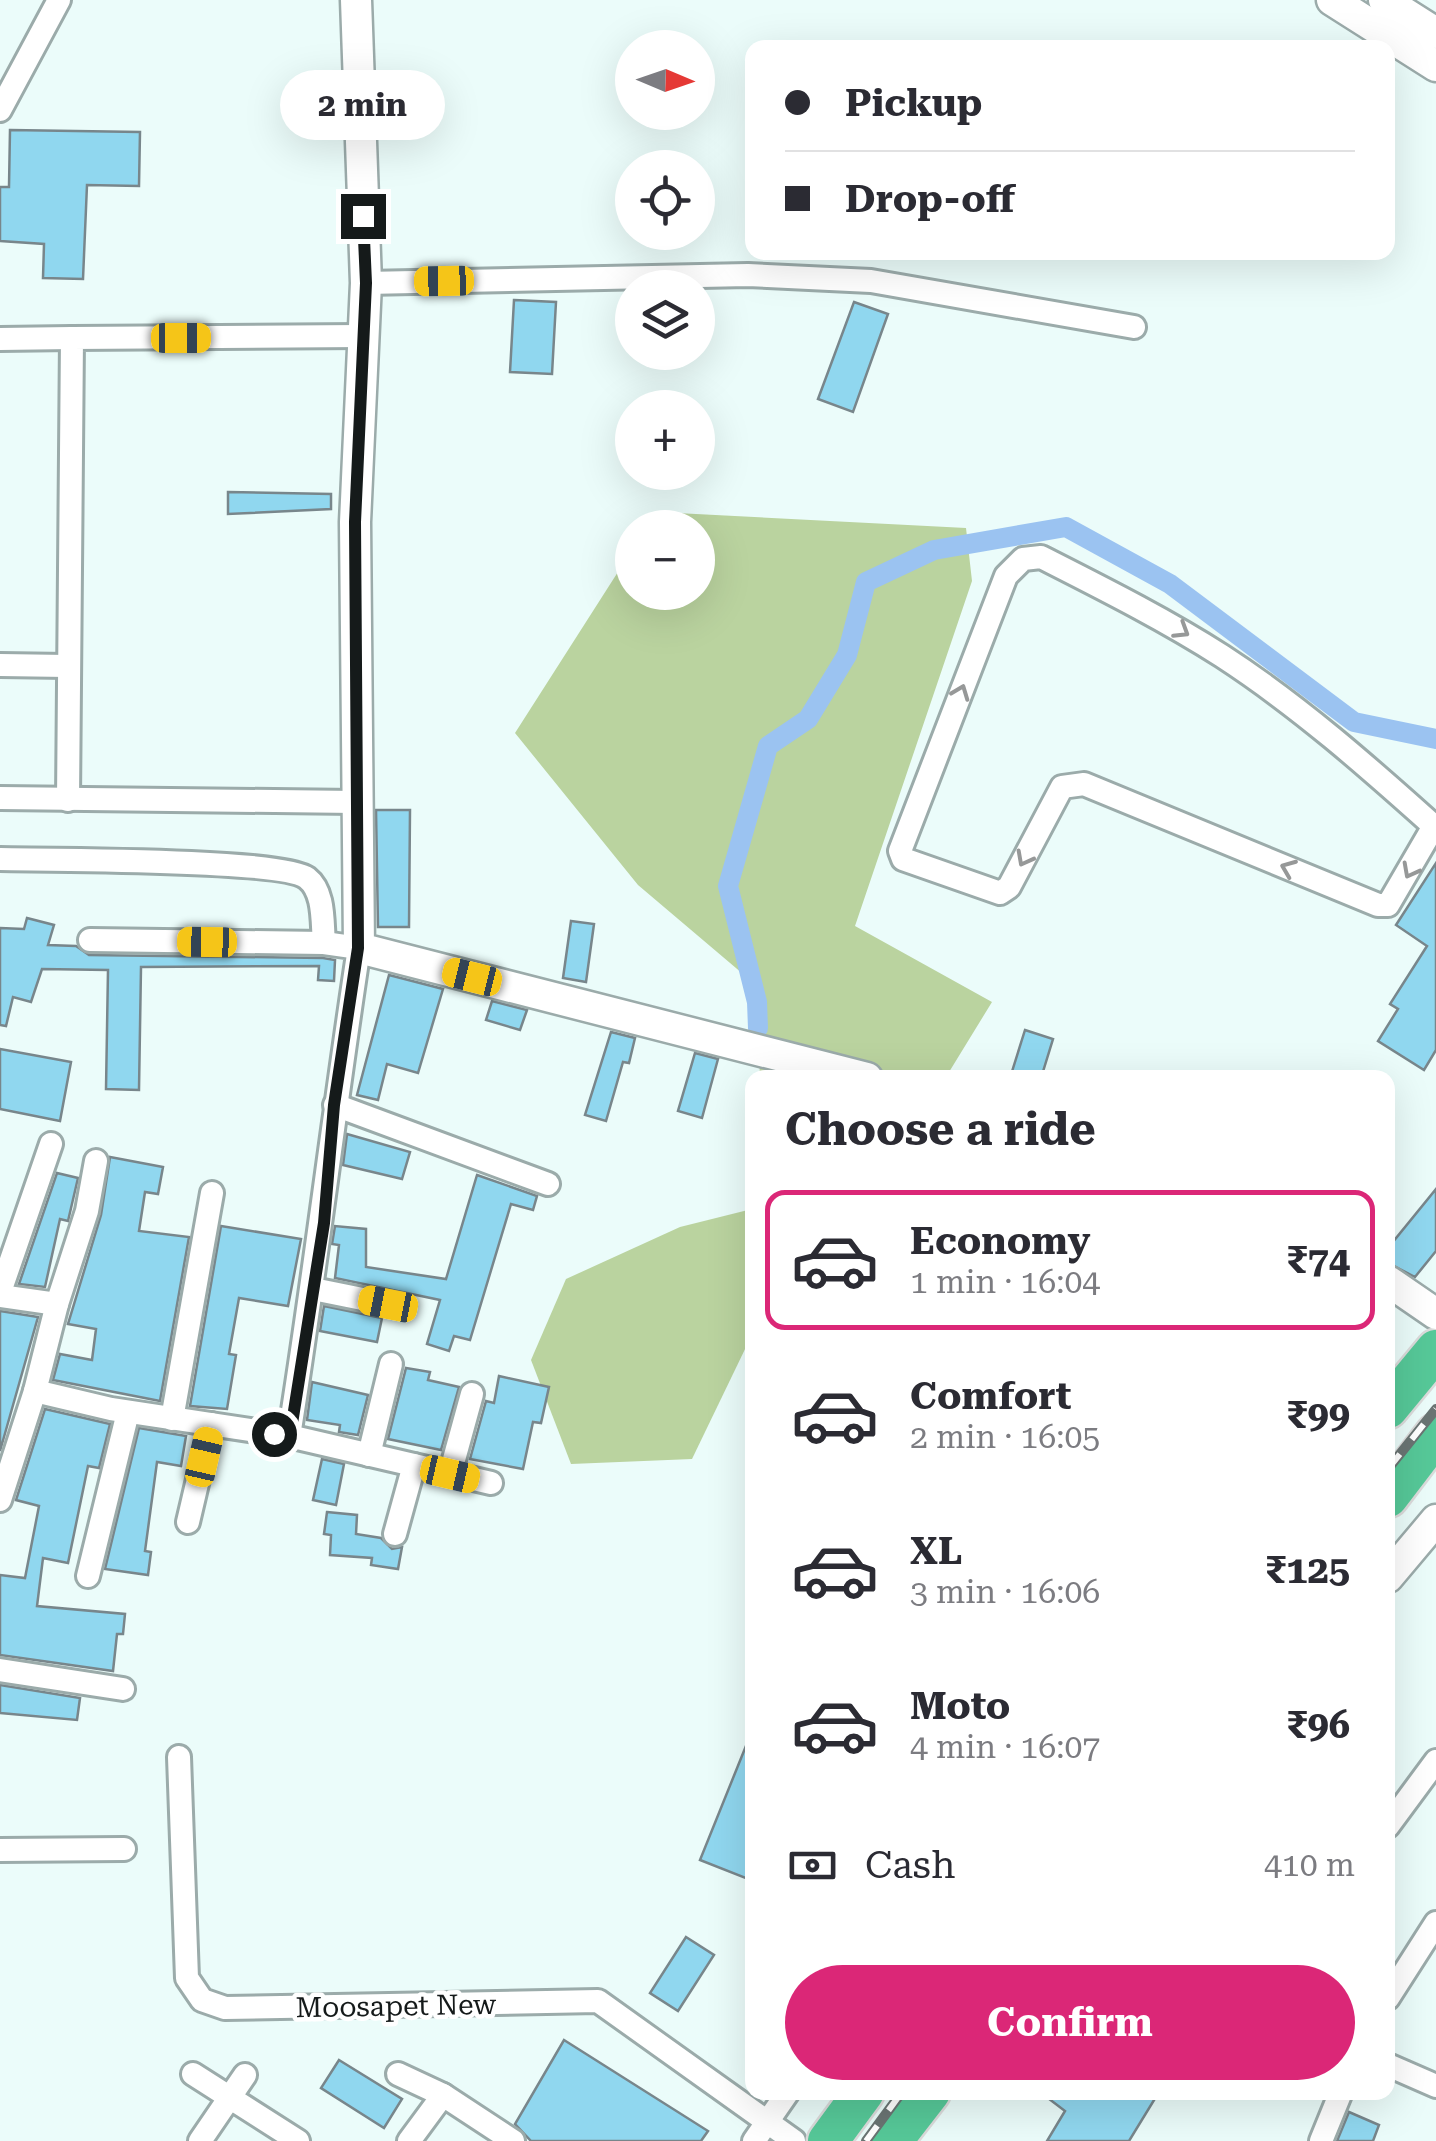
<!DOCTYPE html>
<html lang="en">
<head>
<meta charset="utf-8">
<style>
  body { margin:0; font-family:"Roboto Serif",serif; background:#f7f7f7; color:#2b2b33; height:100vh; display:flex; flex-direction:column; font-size:38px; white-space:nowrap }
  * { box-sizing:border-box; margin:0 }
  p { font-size:32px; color:#7c7c81 }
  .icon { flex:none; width:55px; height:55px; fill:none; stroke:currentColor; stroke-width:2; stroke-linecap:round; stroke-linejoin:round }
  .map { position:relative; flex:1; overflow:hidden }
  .sheet { position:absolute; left:745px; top:1070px; width:650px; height:1030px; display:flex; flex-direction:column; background:#fff; border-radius:20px; box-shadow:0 10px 40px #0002 }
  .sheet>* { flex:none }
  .top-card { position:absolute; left:745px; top:40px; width:650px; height:220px; border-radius:20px; box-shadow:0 10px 40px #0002; display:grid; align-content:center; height:220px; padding:0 40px; background:#fff }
  .needle { width:65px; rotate:92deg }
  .buttons { position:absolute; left:615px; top:30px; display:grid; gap:20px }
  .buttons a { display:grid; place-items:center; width:100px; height:100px; border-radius:50%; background:#fff; box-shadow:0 10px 40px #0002; font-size:50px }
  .end { position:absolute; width:45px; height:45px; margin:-22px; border:12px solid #151a1a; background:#fff; box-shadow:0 0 0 5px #fff }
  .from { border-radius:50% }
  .bubble { position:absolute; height:70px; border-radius:35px; background:#fff; box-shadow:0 10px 40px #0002; font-size:32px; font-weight:700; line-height:70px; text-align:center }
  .car { position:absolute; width:30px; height:60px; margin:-30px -15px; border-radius:12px; box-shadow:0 0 8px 2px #0007; background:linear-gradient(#f5c518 24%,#345 0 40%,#f5c518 0 76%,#345 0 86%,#f5c518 0) }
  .top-card b { display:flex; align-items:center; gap:35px; height:95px; font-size:38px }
  .top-card b+b { border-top:2px solid #e1e1e2 }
  .top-card i { width:25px; height:25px; background:#2b2b33 }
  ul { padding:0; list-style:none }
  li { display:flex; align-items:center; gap:30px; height:140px; margin:0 20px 15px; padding:0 20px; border:5px solid transparent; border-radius:20px }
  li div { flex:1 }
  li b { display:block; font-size:38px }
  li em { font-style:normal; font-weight:700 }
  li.on { border-color:#db2777 }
  li>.icon { width:90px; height:90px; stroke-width:1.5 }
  h2 { padding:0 40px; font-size:45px; line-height:120px }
  .pay { display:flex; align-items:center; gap:25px; height:110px; padding:0 40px; font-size:38px }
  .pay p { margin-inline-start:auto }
  .primary-button { display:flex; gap:20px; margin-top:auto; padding:20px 40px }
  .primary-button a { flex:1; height:115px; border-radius:60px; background:#db2777; color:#fff; font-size:40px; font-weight:700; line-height:115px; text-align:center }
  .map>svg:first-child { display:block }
  .green { fill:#bad39f }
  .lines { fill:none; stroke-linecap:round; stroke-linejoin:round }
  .canal { stroke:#9bc3f1; stroke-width:20 }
  .building { fill:#90d7ef; stroke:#78868b; stroke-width:2.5 }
  .minor-casing { stroke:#9babaa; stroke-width:28 }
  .tertiary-casing { stroke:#9babaa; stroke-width:35 }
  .trunk-casing { stroke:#dadada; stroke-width:45 }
  .minor { stroke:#fff; stroke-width:22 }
  .tertiary { stroke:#fff; stroke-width:30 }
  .trunk { stroke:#56c898; stroke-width:40 }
  .rail-casing { stroke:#6a7473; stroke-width:10 }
  .rail { stroke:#fff; stroke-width:6; stroke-dasharray:19; stroke-linecap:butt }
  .oneway { stroke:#969898 }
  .route { stroke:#151a1a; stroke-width:12 }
  .labels { text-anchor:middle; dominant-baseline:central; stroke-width:9; stroke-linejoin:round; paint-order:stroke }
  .street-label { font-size:28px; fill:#151a1a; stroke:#fff }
</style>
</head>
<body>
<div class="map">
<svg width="1436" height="2141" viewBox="0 0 1436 2141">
  <rect width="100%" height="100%" fill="#ebfcfa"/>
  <g class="green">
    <path d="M 657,512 L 966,528 L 972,581 L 855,926 L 992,1002 L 946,1077 L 760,1077 L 756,985 L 638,885 L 515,733 L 632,550 L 632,592 L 698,592 L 698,528 L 647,527 Z"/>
    <path d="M 752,1209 L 747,1345 L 692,1459 L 571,1464 L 531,1360 L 566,1279 L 680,1227 Z"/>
  </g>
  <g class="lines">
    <path class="canal" d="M 758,1028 L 757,1002 L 728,886 L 768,746 L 808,719 L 847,655 L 866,582 L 934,550 L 1066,527 L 1170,584 L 1354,722 L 1436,739"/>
  </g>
  <g class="building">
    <path d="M 10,130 L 140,132 L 139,186 L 87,185 L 83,279 L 43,278 L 44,244 L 0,241 L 0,187 L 9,187 Z"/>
    <path d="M 514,300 L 556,302 L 552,374 L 510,372 Z"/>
    <path d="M 854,302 L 888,314 L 853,412 L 818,399 Z"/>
    <path d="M 228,492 L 331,494 L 331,509 L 228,514 Z"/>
    <path d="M 376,810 L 410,810 L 409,927 L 378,927 Z"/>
    <path d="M 1436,863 L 1436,1050 L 1424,1070 L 1378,1041 L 1398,1009 L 1390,1004 L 1427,946 L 1396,925 Z"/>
    <path d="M 27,918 L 54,925 L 48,945 L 76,946 L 89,955 L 323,958 L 335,960 L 334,981 L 318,980 L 319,966 L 141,967 L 139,1090 L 106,1089 L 108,970 L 42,969 L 31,1002 L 13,997 L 6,1026 L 0,1025 L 0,928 L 24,929 Z"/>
    <path d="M 571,921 L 594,924 L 586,982 L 563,978 Z"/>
    <path d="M 389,975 L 443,989 L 418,1073 L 387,1064 L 378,1100 L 357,1095 Z"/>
    <path d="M 492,1001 L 527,1010 L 520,1030 L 486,1020 Z"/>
    <path d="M 1025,1030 L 1053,1039 L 1041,1078 L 1010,1078 Z"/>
    <path d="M 611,1032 L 635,1038 L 629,1063 L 623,1062 L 606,1121 L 585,1115 Z"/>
    <path d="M 0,1049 L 71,1062 L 60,1121 L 0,1109 Z"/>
    <path d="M 695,1053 L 718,1059 L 702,1118 L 678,1111 Z"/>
    <path d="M 347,1134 L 410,1152 L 402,1179 L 343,1165 Z"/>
    <path d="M 110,1157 L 163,1167 L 158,1194 L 145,1192 L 139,1231 L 189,1237 L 160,1401 L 53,1380 L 60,1354 L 92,1360 L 96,1329 L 68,1324 L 101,1215 Z"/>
    <path d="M 57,1173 L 78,1178 L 68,1221 L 60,1219 L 45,1287 L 19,1284 Z"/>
    <path d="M 477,1175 L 537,1196 L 533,1210 L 511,1204 L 470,1340 L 454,1336 L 449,1351 L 427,1344 L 440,1300 L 335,1278 L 339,1245 L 332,1244 L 335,1226 L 366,1229 L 366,1267 L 446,1279 Z"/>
    <path d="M 1436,1189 L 1436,1251 L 1415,1277 L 1388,1263 L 1388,1248 Z"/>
    <path d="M 221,1226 L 301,1239 L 288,1306 L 239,1298 L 229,1354 L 236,1355 L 227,1409 L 190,1406 Z"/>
    <path d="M 324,1306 L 382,1318 L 377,1342 L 320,1331 Z"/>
    <path d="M 0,1311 L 38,1317 L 0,1451 Z"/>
    <path d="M 406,1368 L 430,1372 L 428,1380 L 459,1387 L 441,1450 L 388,1439 Z"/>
    <path d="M 499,1376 L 549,1387 L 541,1423 L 533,1422 L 523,1469 L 470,1459 L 486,1401 L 494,1403 Z"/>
    <path d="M 312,1382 L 368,1395 L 358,1435 L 339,1432 L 340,1425 L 307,1420 Z"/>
    <path d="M 45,1409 L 110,1424 L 99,1468 L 88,1466 L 68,1563 L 43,1558 L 37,1606 L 125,1614 L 123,1634 L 117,1634 L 113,1671 L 0,1655 L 0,1575 L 25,1578 L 39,1506 L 16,1500 Z"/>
    <path d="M 139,1428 L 186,1436 L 181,1466 L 157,1462 L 145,1551 L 151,1552 L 148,1575 L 105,1569 Z"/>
    <path d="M 322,1459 L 344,1464 L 336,1505 L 313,1500 Z"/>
    <path d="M 327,1512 L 357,1515 L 356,1534 L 381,1538 L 392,1549 L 402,1547 L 398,1569 L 371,1565 L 372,1558 L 330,1555 L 331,1535 L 324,1534 Z"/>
    <path d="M 0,1685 L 80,1698 L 77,1720 L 0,1713 Z"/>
    <path d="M 752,1731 L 752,1869 L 748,1879 L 700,1860 Z"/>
    <path d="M 686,1937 L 714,1955 L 678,2011 L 650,1993 Z"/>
    <path d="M 564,2040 L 708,2131 L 701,2141 L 531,2141 L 515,2124 Z"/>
    <path d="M 339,2060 L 402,2099 L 384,2128 L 321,2088 Z"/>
    <path d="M 1040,2092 L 1159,2092 L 1129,2141 L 1047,2141 L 1065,2111 Z"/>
    <path d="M 1349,2112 L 1379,2125 L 1373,2141 L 1337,2141 Z"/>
  </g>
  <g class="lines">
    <defs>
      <g id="minor">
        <path d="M 0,110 L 59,0"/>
        <path d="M 366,283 L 748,275 L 871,281 L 1134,327"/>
        <path d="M 0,339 L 72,338"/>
        <path d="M 0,665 L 67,666"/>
        <path d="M 0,798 L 356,802"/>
        <path d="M 68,800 L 72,338 L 362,336"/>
        <path d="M 1434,826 L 1388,905 L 1378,905 L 1084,784 L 1062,787 L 1009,887 L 1000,893 L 903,859 L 900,851 L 1006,576 L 1023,559 L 1041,557 C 1102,588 1164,619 1222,656 C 1299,706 1368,767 1436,828"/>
        <path d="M 0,859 C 46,860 282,859 307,878 C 325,892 322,923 324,943"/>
        <path d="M 90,940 L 324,943 L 359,948 C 334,1111 315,1274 289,1436"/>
        <path d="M 335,1105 L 548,1184"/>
        <path d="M 313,1289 L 387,1304"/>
        <path d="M 0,1292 L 51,1144"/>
        <path d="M 0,1296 L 57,1304 L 35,1391 L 111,1409 L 289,1436 L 491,1483"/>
        <path d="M 57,1304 L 87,1211 L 96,1161"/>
        <path d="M 172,1419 L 212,1193"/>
        <path d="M 369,1455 L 391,1364"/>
        <path d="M 450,1474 L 472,1394"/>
        <path d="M 0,1500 L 35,1391"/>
        <path d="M 188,1522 L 211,1424"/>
        <path d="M 395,1534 L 414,1465"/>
        <path d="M 88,1576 L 128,1412"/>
        <path d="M 0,1670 L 123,1689"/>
        <path d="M 179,1757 L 187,1978 L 202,2000 L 225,2008 L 598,2001 L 794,2141"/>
        <path d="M 1388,1826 L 1436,1761"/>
        <path d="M 0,1850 L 124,1849"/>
        <path d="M 1388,1998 L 1436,1923"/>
        <path d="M 1388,2065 L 1436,2086"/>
        <path d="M 193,2074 L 298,2141"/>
        <path d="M 398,2074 L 443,2095"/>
        <path d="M 200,2141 L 245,2075"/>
        <path d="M 409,2141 L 443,2095 L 513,2141"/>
        <path d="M 754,2141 L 788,2092"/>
        <path d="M 1321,2141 L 1341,2092"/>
      </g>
      <g id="tertiary">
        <path d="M 356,0 L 366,283 L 355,522 L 359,948 L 867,1078"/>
        <path d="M 1332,0 L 1436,66"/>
        <path d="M 1384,0 L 1436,33"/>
        <path d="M 1388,1281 L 1436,1314"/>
        <path d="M 1388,1577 L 1436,1520"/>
      </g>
      <g id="trunk">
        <path d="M 1388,1408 L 1436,1350"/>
        <path d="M 1388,1497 L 1436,1434"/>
        <path d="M 828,2141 L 864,2092"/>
        <path d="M 892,2141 L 930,2092"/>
      </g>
    </defs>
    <use href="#minor" class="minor-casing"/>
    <use href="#tertiary" class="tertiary-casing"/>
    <use href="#trunk" class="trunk-casing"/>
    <use href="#minor" class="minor"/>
    <use href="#tertiary" class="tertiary"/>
    <use href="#trunk" class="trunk"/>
    <defs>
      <g id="rail">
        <path d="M 1388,1469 L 1436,1409"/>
        <path d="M 866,2141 L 902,2092"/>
      </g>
    </defs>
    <use href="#rail" class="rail-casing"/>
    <use href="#rail" class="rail"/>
  </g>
  <defs><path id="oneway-chevron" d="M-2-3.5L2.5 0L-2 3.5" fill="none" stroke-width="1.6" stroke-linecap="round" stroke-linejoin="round" transform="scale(2.5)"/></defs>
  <g class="oneway">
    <use href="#oneway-chevron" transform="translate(1182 631) rotate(32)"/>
    <use href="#oneway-chevron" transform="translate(961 692) rotate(-69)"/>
    <use href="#oneway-chevron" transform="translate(1024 859) rotate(118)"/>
    <use href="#oneway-chevron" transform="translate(1288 868) rotate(-158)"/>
    <use href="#oneway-chevron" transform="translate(1410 871) rotate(118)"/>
  </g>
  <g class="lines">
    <path class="route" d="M 274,1434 L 290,1436 L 324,1223 L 334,1105 L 358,948 L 355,522 L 366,283 L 363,216"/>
  </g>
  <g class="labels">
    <g class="street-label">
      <text transform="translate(396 2006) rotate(-1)">Moosapet New</text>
    </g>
  </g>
</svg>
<div class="buttons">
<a><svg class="needle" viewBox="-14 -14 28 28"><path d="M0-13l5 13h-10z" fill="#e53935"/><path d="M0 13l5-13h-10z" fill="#7c7c81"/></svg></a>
<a><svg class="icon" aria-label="locate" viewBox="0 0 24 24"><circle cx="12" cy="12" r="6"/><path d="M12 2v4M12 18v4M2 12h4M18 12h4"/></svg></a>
<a><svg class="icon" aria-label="layers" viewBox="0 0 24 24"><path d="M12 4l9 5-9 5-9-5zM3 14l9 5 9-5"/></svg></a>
<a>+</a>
<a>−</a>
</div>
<i class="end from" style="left:274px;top:1434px"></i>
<i class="end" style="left:363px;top:216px"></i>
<div class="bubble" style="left:280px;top:70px;width:165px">2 min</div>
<i class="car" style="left:444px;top:281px;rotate:269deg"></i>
<i class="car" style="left:181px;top:338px;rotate:90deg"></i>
<i class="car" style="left:207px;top:942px;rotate:271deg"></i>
<i class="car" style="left:472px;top:977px;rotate:284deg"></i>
<i class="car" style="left:388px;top:1304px;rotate:281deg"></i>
<i class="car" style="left:204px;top:1457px;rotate:13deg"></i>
<i class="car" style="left:450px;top:1474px;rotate:103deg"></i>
<div class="top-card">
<b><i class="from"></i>Pickup</b>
<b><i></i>Drop-off</b>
</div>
<section class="sheet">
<h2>Choose a ride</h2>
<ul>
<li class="on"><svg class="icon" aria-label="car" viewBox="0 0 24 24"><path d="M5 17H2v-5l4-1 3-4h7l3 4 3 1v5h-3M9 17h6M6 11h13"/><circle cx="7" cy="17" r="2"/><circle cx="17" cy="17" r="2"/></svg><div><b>Economy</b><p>1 min · 16:04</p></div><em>₹74</em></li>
<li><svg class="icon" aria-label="car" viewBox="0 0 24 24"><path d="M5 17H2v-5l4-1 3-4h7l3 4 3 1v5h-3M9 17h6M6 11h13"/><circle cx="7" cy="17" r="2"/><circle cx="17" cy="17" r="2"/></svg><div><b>Comfort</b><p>2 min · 16:05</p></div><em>₹99</em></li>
<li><svg class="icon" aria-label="car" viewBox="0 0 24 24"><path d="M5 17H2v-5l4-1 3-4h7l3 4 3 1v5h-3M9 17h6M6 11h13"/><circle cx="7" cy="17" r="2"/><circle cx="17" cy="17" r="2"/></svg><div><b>XL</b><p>3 min · 16:06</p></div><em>₹125</em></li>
<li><svg class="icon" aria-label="car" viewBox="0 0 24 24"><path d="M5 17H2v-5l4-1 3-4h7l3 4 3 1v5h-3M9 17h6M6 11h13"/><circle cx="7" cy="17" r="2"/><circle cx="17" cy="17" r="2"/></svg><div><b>Moto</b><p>4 min · 16:07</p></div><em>₹96</em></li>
</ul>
<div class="pay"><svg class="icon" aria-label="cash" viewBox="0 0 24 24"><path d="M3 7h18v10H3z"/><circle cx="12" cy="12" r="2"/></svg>Cash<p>410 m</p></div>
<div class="primary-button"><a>Confirm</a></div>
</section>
</div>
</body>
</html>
